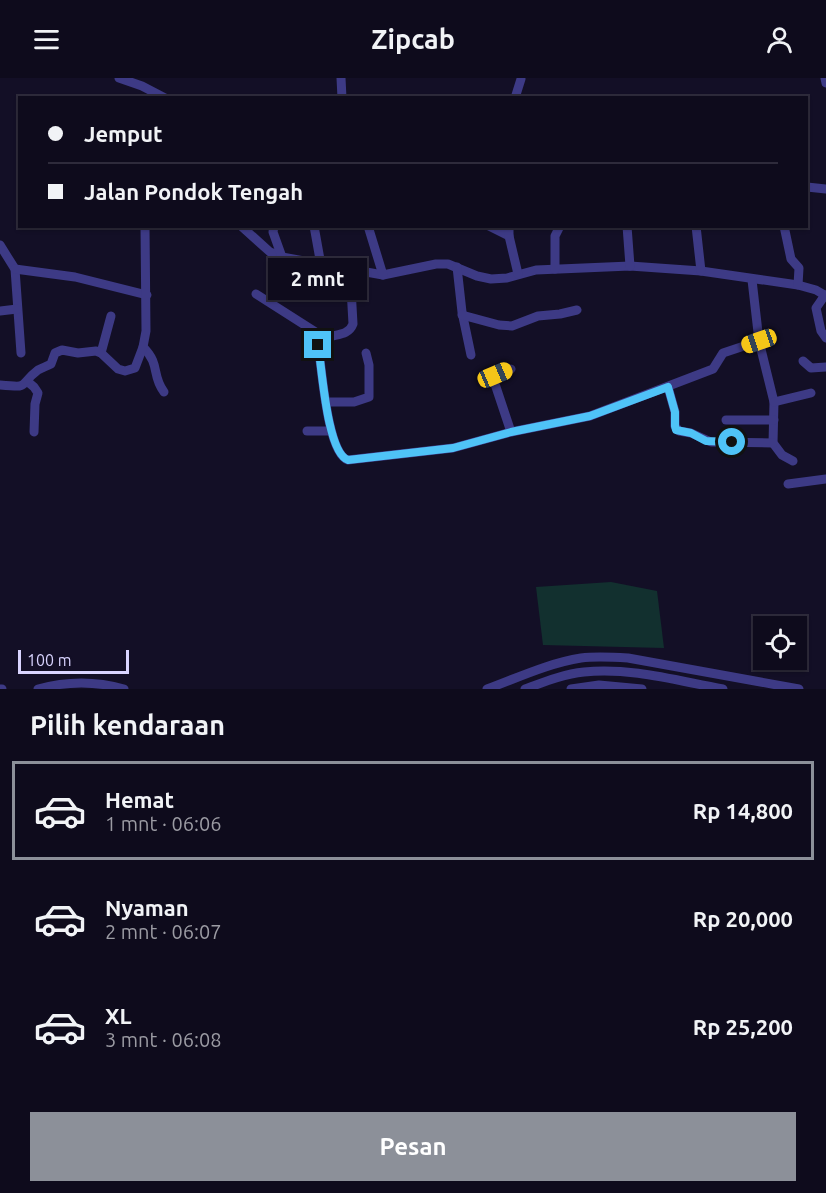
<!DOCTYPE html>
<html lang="id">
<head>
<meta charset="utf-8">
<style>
  body { margin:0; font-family:Ubuntu,sans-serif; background:#171425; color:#f1f3f6; height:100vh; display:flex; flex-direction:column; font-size:22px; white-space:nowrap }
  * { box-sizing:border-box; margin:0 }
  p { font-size:20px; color:#9b9ba3 }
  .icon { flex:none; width:33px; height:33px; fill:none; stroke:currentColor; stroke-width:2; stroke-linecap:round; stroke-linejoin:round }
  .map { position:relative; height:611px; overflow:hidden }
  .details { display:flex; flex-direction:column; background:#0e0b1c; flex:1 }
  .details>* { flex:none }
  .banner { position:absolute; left:18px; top:18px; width:790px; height:132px; border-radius:0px; box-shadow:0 2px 4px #0004,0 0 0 2px #2e2b3b; display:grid; align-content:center; height:132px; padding:0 30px; background:#0e0b1c }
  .buttons { position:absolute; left:753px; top:538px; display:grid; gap:12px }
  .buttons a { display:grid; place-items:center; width:54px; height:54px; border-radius:0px; background:#0e0b1c; box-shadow:0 2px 4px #0004,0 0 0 2px #2e2b3b; font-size:30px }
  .scale { position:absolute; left:18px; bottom:15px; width:111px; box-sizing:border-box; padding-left:6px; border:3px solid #d9d4ff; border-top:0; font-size:16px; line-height:21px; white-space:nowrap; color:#d9d4ff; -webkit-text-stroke:4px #130f26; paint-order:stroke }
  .end { position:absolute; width:27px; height:27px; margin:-14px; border:8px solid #4fc3f7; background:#111; box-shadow:0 0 0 3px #111 }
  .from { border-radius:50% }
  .bubble { position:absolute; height:42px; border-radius:0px; background:#0e0b1c; box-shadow:0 2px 4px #0004,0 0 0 2px #2e2b3b; font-size:20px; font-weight:700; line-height:42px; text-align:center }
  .car { position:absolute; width:18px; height:36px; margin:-18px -9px; border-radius:8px; box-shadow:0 0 4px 2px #0007; background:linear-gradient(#f5c518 24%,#345 0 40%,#f5c518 0 76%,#345 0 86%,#f5c518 0) }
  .banner b { display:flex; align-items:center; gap:21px; height:57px; font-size:22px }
  .banner b+b { border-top:2px solid #2e2b3b }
  .banner i { width:15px; height:15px; background:#f1f3f6 }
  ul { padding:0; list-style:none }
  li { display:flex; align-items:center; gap:18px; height:99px; margin:0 12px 9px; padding:0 18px; border:3px solid transparent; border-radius:0px }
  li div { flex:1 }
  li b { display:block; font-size:22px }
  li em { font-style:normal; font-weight:700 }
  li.on { border-color:#8c9099 }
  li>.icon { width:54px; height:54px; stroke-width:1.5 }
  h2 { padding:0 30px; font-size:27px; line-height:72px }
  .primary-button { display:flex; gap:12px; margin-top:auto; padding:12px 30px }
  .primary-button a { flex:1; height:69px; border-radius:0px; background:#8c9099; color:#fff; font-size:24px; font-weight:700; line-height:69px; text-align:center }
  header { display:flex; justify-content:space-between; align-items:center; height:78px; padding:0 30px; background:#0e0b1c; font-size:27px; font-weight:700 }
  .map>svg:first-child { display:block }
  .green { fill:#12302f }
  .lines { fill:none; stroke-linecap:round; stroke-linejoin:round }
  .minor { stroke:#3d3a85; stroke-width:9 }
  .route { stroke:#4fc3f7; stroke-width:8 }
</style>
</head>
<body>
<header><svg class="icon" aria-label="menu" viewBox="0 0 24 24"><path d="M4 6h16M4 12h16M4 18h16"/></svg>Zipcab<svg class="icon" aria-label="person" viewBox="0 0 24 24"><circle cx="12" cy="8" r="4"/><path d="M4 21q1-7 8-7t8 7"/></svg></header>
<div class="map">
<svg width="826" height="611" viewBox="0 0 826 611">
  <rect width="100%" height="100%" fill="#130f26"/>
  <path class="green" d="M 611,504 L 657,513 L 664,570 L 543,567 L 536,509 Z"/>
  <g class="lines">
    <g class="minor">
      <path d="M 119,0 L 142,8 L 165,20"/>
      <path d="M 341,0 L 342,20"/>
      <path d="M 825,0 L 826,5"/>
      <path d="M 515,20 L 521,1"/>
      <path d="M 807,109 L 826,111"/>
      <path d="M 241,148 L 270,174 L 282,179 L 383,197 L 436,186 L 448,186 L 477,198 L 491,201 L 507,200 L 536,192 L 630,188 L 701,193 L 798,207 L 816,212 L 826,218"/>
      <path d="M 274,148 L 273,154 L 282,179"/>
      <path d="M 314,148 L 321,187"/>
      <path d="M 368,148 L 383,197"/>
      <path d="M 489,148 L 509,158"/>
      <path d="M 509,148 L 509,158 L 518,196"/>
      <path d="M 627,148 L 630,188"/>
      <path d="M 696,148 L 701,193"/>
      <path d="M 784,148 L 791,181 L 799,190 L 798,207"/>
      <path d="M 0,167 L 15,191 L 21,275"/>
      <path d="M 457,189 L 462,234 L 471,277"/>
      <path d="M 15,191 L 75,199 L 147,217"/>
      <path d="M 555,191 L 555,158 L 560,148"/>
      <path d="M 350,192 L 353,246 C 347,262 326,253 318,267 C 322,290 327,375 348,382 L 453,370 L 511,354 L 590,338 L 713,291 L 723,275 L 759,263 L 752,202"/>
      <path d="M 256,216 L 325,260"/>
      <path d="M 825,217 L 816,230 L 821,253 L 826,260"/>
      <path d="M 0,233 L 17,231"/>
      <path d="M 462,237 L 499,247 L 512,248 L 538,238 L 560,236 L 577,232"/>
      <path d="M 759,263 L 774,324 L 773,365 L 782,377 L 793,383"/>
      <path d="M 143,269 C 161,287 151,297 164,314"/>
      <path d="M 101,275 L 111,238"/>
      <path d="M 803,283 L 811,290 L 826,289"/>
      <path d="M 511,291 L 495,297 L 493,300 L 511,354"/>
      <path d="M 28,304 L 34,309 L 38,315 L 35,326 L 34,354"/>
      <path d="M 0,307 C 32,310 17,308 38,292 C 42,290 47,288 51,286 L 55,275 L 62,272 L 78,275 L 96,273 L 101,275 L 118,291 L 125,293 L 135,290 L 143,269 L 146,253 L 145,148"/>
      <path d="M 668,309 L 675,334 L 675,348 L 679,353 L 691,355 L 711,364 L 773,365"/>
      <path d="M 326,324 L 354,324 L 369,319 L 369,287 L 366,275"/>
      <path d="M 774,324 L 811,315"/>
      <path d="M 726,342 L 774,342"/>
      <path d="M 307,353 L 330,353"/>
      <path d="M 788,406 L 826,401"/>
      <path d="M 0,611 L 2,611"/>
      <path d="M 38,611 C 67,603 96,603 124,611"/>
      <path d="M 487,611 C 517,600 549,585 581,580 C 596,578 612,579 628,580 L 799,611"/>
      <path d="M 525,611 C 544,604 564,596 584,594 C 630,589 678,603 723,611"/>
      <path d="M 571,611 L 599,607 L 642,611"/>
    </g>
  </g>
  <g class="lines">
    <path class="route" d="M 318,267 C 322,290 327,375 348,382 L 453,370 L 511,354 L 590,338 L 668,309 L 675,334 L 675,348 L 676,352 L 691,355 L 706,363 L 732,364"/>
  </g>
</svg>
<div class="buttons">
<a><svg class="icon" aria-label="locate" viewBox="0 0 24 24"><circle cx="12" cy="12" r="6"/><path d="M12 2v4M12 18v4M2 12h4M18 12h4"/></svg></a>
</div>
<div class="scale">100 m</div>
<i class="end from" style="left:732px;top:364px"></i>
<i class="end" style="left:318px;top:267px"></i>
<div class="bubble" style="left:268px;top:180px;width:99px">2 mnt</div>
<i class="car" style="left:759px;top:263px;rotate:251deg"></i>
<i class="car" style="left:495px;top:297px;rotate:67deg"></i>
<div class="banner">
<b><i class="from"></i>Jemput</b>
<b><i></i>Jalan Pondok Tengah</b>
</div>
</div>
<section class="details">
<h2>Pilih kendaraan</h2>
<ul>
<li class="on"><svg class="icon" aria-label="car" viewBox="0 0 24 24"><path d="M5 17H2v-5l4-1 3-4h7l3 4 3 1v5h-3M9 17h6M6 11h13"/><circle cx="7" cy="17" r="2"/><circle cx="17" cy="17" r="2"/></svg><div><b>Hemat</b><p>1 mnt · 06:06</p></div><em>Rp 14,800</em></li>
<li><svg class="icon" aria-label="car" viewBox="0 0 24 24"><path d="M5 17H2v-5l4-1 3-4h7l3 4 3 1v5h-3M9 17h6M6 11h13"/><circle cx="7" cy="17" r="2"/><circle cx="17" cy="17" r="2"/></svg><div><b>Nyaman</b><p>2 mnt · 06:07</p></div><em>Rp 20,000</em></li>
<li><svg class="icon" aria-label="car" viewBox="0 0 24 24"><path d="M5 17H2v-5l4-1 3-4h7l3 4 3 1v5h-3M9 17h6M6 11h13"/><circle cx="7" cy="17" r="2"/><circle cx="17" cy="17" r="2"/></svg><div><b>XL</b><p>3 mnt · 06:08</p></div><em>Rp 25,200</em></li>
</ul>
<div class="primary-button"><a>Pesan</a></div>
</section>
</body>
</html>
